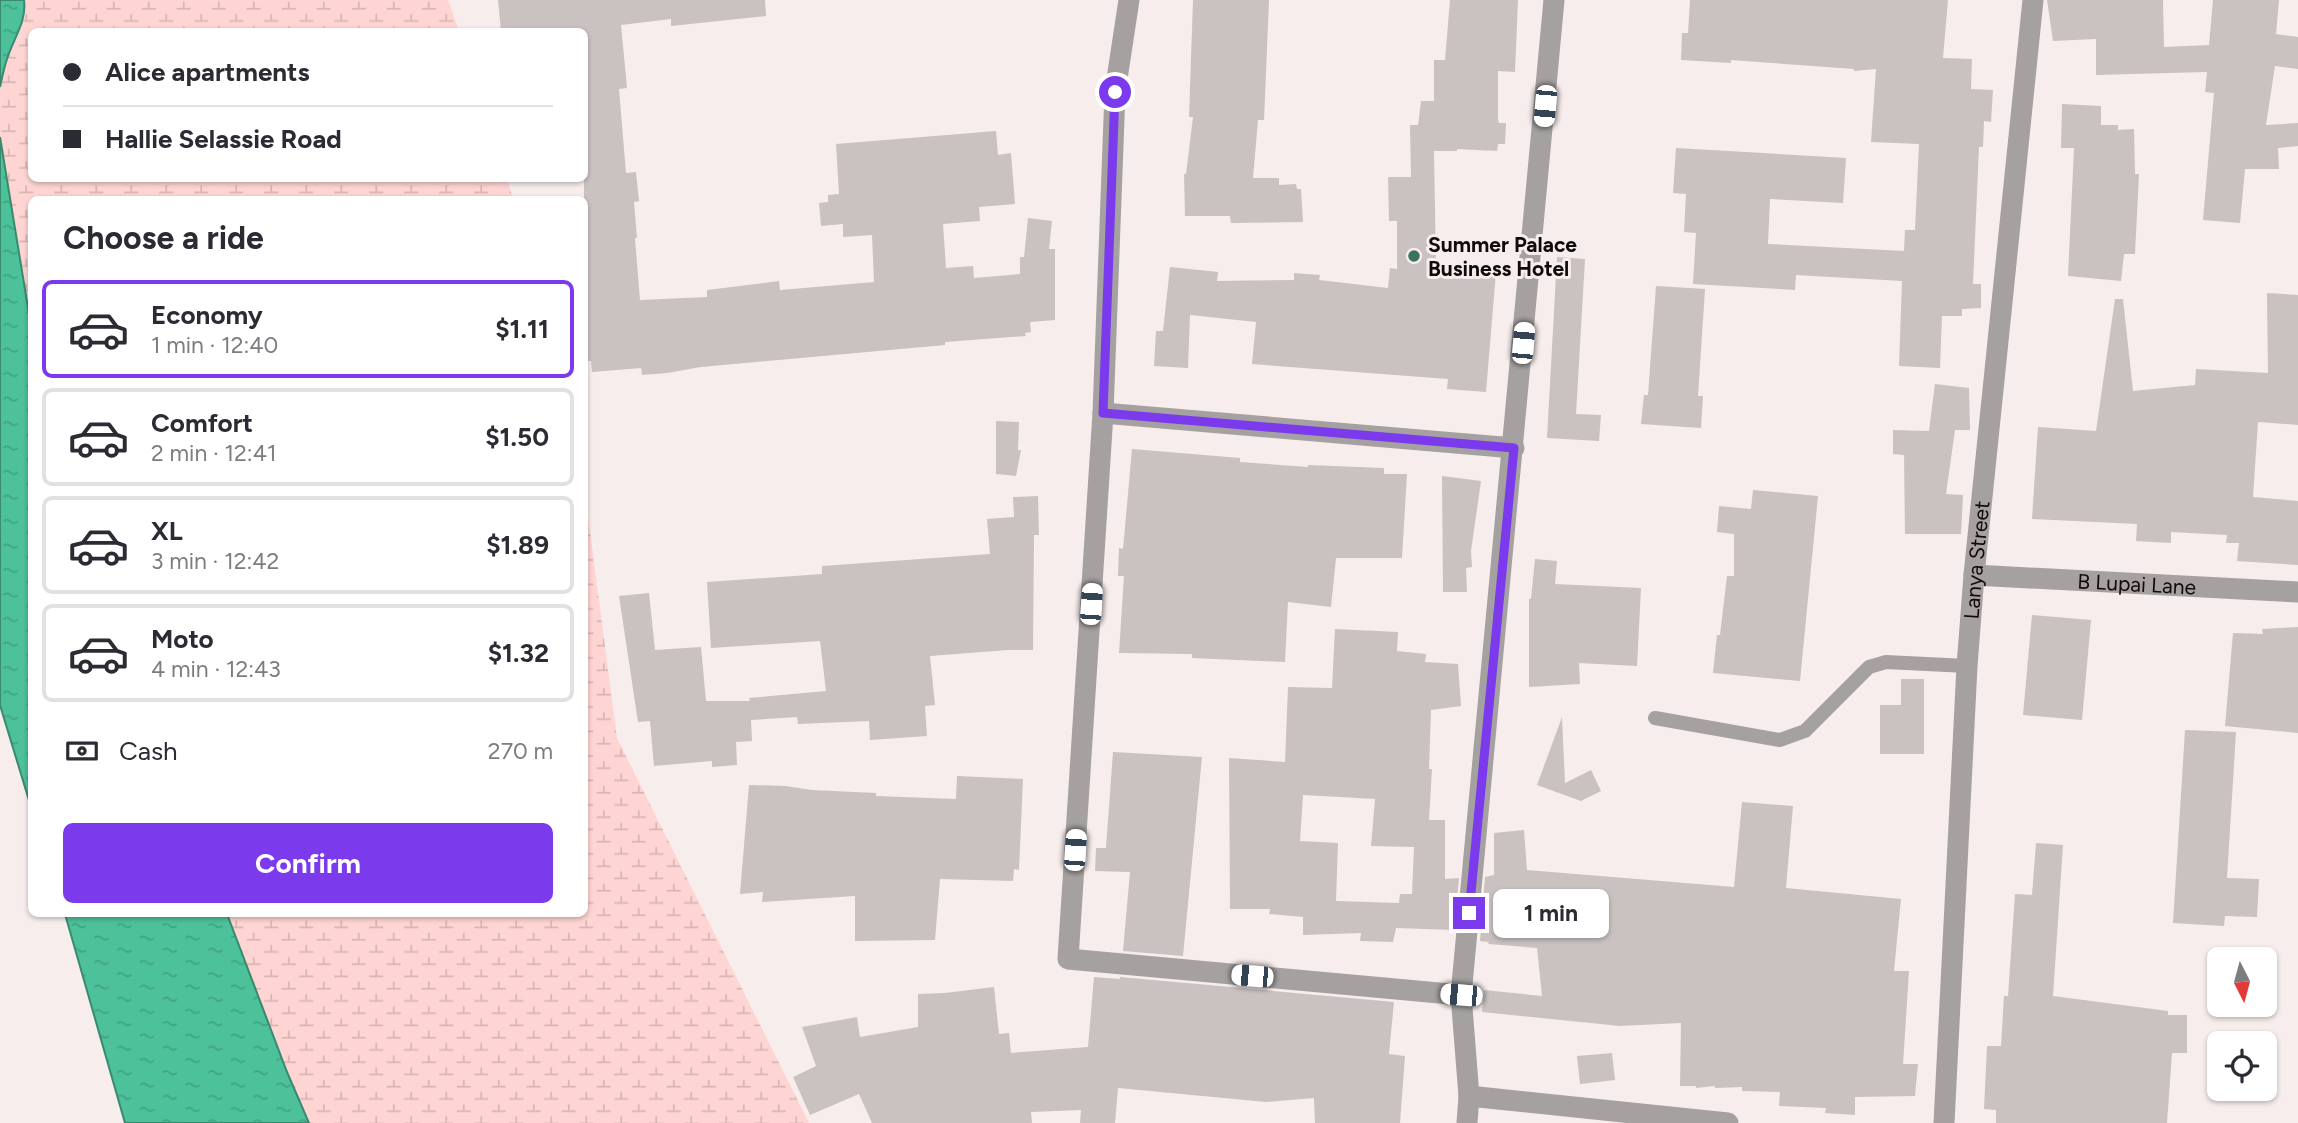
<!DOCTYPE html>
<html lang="en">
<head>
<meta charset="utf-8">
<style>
  body { margin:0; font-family:Figtree,sans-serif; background:#f2f2f3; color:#2b2b33; height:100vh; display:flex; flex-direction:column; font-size:26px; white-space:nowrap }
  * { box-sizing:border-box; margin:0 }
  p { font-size:23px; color:#7c7c81 }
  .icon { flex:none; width:38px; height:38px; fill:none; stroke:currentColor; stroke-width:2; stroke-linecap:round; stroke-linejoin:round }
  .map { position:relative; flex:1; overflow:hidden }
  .panel { position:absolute; left:28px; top:196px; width:560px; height:721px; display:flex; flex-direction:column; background:#fff; border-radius:10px; box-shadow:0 2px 5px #0004 }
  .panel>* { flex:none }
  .hud { position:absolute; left:28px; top:28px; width:560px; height:154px; border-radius:10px; box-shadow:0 2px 5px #0004; display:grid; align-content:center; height:154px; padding:0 35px; background:#fff }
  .needle { width:46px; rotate:174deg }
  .controls { position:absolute; left:2207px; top:947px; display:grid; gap:14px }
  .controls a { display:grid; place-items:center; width:70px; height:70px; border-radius:10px; background:#fff; box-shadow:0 2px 5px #0004; font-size:35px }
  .end { position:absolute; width:32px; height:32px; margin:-16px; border:9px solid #7c3aed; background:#fff; box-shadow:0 0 0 4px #fff }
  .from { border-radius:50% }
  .bubble { position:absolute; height:49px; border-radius:10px; background:#fff; box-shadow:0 2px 5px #0004; font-size:23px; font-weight:700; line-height:49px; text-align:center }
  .car { position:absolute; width:21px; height:42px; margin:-21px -10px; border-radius:9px; box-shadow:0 0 5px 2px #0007; background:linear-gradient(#fff 24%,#345 0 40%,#fff 0 76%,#345 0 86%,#fff 0) }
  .hud b { display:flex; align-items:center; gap:24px; height:66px; font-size:26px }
  .hud b+b { border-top:2px solid #e1e1e2 }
  .hud i { width:18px; height:18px; background:#2b2b33 }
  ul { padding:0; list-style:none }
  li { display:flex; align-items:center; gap:21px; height:98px; margin:0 14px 10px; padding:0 21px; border:4px solid #e1e1e2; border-radius:10px }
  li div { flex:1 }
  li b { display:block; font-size:26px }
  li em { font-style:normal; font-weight:700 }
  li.active { border-color:#7c3aed }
  li>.icon { width:63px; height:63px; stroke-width:1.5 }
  h2 { padding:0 35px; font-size:32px; line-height:84px }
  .pay { display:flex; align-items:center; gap:18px; height:77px; padding:0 35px; font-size:26px }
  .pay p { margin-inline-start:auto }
  .cta { display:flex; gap:14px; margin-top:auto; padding:14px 35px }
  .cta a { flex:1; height:80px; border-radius:10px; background:#7c3aed; color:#fff; font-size:28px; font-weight:700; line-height:80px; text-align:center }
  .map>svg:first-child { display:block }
  .wetland { fill:url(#wetland-marsh) }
  .water { fill:url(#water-ripples); stroke:#398a6f; stroke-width:2 }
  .building { fill:#cac1c1; fill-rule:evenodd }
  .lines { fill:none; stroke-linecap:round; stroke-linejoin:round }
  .service { stroke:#a5a1a1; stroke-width:14 }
  .minor { stroke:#a5a1a1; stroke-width:21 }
  .route { stroke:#7c3aed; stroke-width:9 }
  .poi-dot { fill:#37735e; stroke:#f6edec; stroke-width:2.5 }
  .labels { text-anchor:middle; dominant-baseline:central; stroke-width:6; stroke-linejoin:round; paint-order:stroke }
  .poi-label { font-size:21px; font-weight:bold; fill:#0e0b0a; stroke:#f6edec; text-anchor:start }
  .street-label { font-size:21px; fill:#0e0b0a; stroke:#f6edec }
</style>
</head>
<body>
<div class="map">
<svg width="2298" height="1123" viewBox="0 0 2298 1123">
  <defs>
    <pattern id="wetland-marsh" width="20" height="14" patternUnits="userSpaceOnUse" patternTransform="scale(1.75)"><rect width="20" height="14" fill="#fed5d3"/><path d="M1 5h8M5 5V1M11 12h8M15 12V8" fill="none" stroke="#d8b6b4"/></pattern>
    <pattern id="water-ripples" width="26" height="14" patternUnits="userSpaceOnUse" patternTransform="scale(1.75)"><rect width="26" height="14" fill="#4cc19a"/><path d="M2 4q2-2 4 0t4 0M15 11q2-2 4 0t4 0" fill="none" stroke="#41a483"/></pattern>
  </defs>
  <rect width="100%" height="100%" fill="#f6edec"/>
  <g class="wetland">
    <path d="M 24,0 L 448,0 L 459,31 L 32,32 L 32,178 L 507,178 L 513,199 L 32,200 L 31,332 L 0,137 L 0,87 L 7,58 L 22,26 Z"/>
    <path d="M 585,493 L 617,738 L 809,1123 L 309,1123 L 287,1072 L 227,914 L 584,914 Z"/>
  </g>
  <g class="water">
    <path d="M 0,0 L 24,0 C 27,22 13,39 7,59 C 4,68 2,78 0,87 Z"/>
    <path d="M 0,137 L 32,332 L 31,807 L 0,705 Z"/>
    <path d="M 65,914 L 227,914 L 287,1072 L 309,1123 L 125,1123 Z"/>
  </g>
  <g class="building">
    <path d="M 498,0 L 765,0 L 766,16 L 671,26 L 671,19 L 621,25 L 627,88 L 619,89 L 626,173 L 636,172 L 639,201 L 634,202 L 637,238 L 635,238 L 640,300 L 707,297 L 707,290 L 779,281 L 780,290 L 874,282 L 872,235 L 843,237 L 843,224 L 821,226 L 819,203 L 828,202 L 828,195 L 839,194 L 836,144 L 996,131 L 998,155 L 1011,153 L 1015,204 L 979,207 L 980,221 L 943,224 L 946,268 L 973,266 L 974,278 L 1020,274 L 1020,257 L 1024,257 L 1028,218 L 1052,221 L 1049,249 L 1055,249 L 1055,320 L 1030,322 L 1031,332 L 1025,333 L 1026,336 L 945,342 L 945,345 L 701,367 L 667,373 L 642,375 L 641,368 L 592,372 L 591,361 L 584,361 L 584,32 L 501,32 Z"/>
    <path d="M 1193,0 L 1269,0 L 1264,120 L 1258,120 L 1253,178 L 1279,178 L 1279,185 L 1296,184 L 1297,189 L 1301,189 L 1303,222 L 1231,223 L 1230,216 L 1185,216 L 1184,174 L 1186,174 L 1193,117 L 1189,117 Z"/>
    <path d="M 1450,0 L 1518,0 L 1515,72 L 1498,71 L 1498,120 L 1499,123 L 1506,123 L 1505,144 L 1498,144 L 1497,151 L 1457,149 L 1457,151 L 1434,151 L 1436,267 L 1496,272 L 1486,392 L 1447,389 L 1448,379 L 1252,364 L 1256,322 L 1190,315 L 1188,368 L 1154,366 L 1156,331 L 1163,331 L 1170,267 L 1218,272 L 1217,281 L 1294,280 L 1294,273 L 1320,275 L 1319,280 L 1388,288 L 1390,268 L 1397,269 L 1397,221 L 1389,221 L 1388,177 L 1411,177 L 1410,125 L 1418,125 L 1421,101 L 1434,101 L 1434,60 L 1445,60 Z"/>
    <path d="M 1690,0 L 1948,0 L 1943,58 L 1972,59 L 1971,89 L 1993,90 L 1991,122 L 1984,121 L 1983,147 L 1979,147 L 1973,284 L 1981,284 L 1981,308 L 1962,309 L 1962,316 L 1942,316 L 1940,368 L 1899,366 L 1902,281 L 1796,275 L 1795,290 L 1693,284 L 1696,233 L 1684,232 L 1686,194 L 1673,193 L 1676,148 L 1846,158 L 1843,203 L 1770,199 L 1768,244 L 1904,251 L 1905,230 L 1915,230 L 1919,144 L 1871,142 L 1876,69 L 1854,71 L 1854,69 L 1731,60 L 1731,63 L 1681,60 L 1682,33 L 1688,33 Z"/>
    <path d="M 2047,0 L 2163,0 L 2164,47 L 2209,45 L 2213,0 L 2279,0 L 2276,34 L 2298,37 L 2298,69 L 2275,66 L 2266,125 L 2298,123 L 2298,146 L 2278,148 L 2279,169 L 2245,169 L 2240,223 L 2203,220 L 2214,93 L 2205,92 L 2207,72 L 2096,75 L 2096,39 L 2053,41 Z"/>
    <path d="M 2062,104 L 2101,106 L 2101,125 L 2118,125 L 2118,130 L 2134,129 L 2135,174 L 2139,174 L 2135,254 L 2124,254 L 2121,281 L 2068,276 L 2074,148 L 2061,148 Z"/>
    <path d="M 1557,257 L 1585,259 L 1576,414 L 1601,415 L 1599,441 L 1547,438 Z"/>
    <path d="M 1656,286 L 1705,289 L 1698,396 L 1703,396 L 1701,428 L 1641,424 L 1644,395 L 1648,395 Z"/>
    <path d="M 2267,293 L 2298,295 L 2298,425 L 2258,422 L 2253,497 L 2298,501 L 2298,565 L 2237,561 L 2239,543 L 2226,543 L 2227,535 L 2171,532 L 2171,543 L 2136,541 L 2137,524 L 2032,519 L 2038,427 L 2096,431 L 2115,299 L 2123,299 L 2133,391 L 2195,385 L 2196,369 L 2268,373 Z"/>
    <path d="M 1935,384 L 1969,388 L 1970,430 L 1955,430 L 1946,494 L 1963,495 L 1961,534 L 1905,534 L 1904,455 L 1893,454 L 1893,430 L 1929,431 Z"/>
    <path d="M 996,421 L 1019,422 L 1018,450 L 1021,450 L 1016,476 L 996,474 Z"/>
    <path d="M 1132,449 L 1240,458 L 1240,462 L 1308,467 L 1308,465 L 1384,468 L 1384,474 L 1407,474 L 1402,558 L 1336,558 L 1331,607 L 1288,602 L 1285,662 L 1192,658 L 1192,654 L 1119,653 L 1124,576 L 1118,576 L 1119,548 L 1123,549 Z"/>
    <path d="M 1442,476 L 1481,481 L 1471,551 L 1472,567 L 1466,568 L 1467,592 L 1443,592 Z"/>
    <path d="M 1753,490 L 1818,496 L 1800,681 L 1713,673 L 1717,635 L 1720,635 L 1727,576 L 1734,576 L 1734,534 L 1717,532 L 1719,506 L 1751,509 Z"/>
    <path d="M 1038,496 L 1039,535 L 1034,535 L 1033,650 L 1008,650 L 930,656 L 935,705 L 925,706 L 927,736 L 870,740 L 869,721 L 798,724 L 797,717 L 751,720 L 752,741 L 736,742 L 737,765 L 712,767 L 712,761 L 654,766 L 650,721 L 638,722 L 619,596 L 649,593 L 655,650 L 701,647 L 706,701 L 750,701 L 749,698 L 826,691 L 820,641 L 711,648 L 707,582 L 822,574 L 822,566 L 990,554 L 987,519 L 1014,517 L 1013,497 Z"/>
    <path d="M 1535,559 L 1557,561 L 1555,584 L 1641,588 L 1637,666 L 1579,663 L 1580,684 L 1529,687 L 1529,599 L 1531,599 Z"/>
    <path d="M 2032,615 L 2091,620 L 2082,720 L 2023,715 Z"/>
    <path d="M 2298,627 L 2298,733 L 2225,726 L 2233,633 L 2263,634 L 2262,629 Z"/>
    <path d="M 1335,629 L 1398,632 L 1397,651 L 1426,654 L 1425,662 L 1458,664 L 1461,706 L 1431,710 L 1429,769 L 1432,769 L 1429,820 L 1445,820 L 1445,879 L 1459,878 L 1454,930 L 1396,928 L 1393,942 L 1360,941 L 1361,933 L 1303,935 L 1303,917 L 1269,914 L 1270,909 L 1230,909 L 1229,758 L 1285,762 L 1288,687 L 1332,688 ZM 1303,795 L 1375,799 L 1371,846 L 1414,847 L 1412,894 L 1400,894 L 1399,903 L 1336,901 L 1338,843 L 1300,841 Z"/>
    <path d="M 1901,679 L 1924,679 L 1924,754 L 1880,754 L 1880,705 L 1901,705 Z"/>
    <path d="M 1562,717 L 1565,783 L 1591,770 L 1601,791 L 1581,801 L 1537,785 Z"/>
    <path d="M 2185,730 L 2236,732 L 2227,878 L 2259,879 L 2257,917 L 2225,916 L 2224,926 L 2173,923 Z"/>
    <path d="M 1113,752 L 1202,757 L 1183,956 L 1123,951 L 1130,872 L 1095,871 L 1096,848 L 1106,848 Z"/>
    <path d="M 957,776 L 1023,779 L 1019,870 L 1014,869 L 1013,881 L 940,879 L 935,940 L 855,941 L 855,896 L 762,902 L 763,892 L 740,894 L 749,785 L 785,786 L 812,790 L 876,793 L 876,796 L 956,799 Z"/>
    <path d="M 1742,802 L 1793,806 L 1786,888 L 1901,899 L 1894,971 L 1909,971 L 1903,1064 L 1918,1064 L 1915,1096 L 1855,1097 L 1855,1115 L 1825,1113 L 1826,1108 L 1779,1106 L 1780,1092 L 1742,1091 L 1742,1087 L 1715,1088 L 1715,1086 L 1696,1088 L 1696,1086 L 1680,1086 L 1681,1023 L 1620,1026 L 1482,1012 L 1484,990 L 1542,996 L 1537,948 L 1488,944 L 1489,942 L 1480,941 L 1485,877 L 1494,875 L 1494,833 L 1524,830 L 1527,870 L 1734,887 Z"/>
    <path d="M 2036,843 L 2063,845 L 2053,996 L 2168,1011 L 2168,1015 L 2187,1015 L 2187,1053 L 2172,1053 L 2167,1123 L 1996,1123 L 1996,1110 L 1984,1109 L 1987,1046 L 2001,1046 L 2004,996 L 2008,996 L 2015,894 L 2032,895 Z"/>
    <path d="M 1094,977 L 1120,979 L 1120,977 L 1394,1002 L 1389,1054 L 1405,1056 L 1400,1123 L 1315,1123 L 1314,1098 L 1266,1102 L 1118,1088 L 1115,1123 L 1080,1123 L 1081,1110 L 1031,1112 L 1032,1123 L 872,1123 L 859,1094 L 810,1115 L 793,1077 L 816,1066 L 802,1027 L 857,1017 L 860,1037 L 918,1027 L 918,994 L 945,993 L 994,987 L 999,1034 L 1009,1033 L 1011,1053 L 1088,1047 Z"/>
    <path d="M 1612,1053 L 1615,1080 L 1580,1084 L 1577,1056 Z"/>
  </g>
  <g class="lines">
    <path class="service" d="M 1655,718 L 1780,740 L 1805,731 L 1869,667 L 1886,662 L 1967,666"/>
    <g class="minor">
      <path d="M 1129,0 L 1115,92 L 1103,413 L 1068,959 L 1461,995"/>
      <path d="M 1103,413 L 1514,448"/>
      <path id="s1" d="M 1974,575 L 2298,592"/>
      <path d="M 1469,1096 L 1728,1123"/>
      <path d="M 1467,1123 L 1469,1096 L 1461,995 L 1554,0"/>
      <path id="s2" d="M 1944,1123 L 1967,666 L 1974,575 L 2033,0"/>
    </g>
  </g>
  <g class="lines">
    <path class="route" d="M 1115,92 L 1103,413 L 1514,448 L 1469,913"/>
  </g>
  <circle class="poi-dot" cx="1414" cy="256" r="7"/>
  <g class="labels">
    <g class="poi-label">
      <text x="1428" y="244">Summer Palace<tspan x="1428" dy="24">Business Hotel</tspan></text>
    </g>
    <g class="street-label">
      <text stroke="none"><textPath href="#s2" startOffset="564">Lanya Street</textPath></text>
      <text stroke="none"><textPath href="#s1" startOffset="163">B Lupai Lane</textPath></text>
    </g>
  </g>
</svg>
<div class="controls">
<a><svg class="needle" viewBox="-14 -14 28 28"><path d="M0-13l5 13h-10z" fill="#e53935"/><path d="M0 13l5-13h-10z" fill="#7c7c81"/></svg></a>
<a><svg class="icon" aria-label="locate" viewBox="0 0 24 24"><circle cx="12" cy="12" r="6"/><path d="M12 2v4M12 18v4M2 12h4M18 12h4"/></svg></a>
</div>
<i class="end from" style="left:1115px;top:92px"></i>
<i class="end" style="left:1469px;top:913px"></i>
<div class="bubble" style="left:1493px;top:889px;width:116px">1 min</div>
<i class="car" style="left:1545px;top:106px;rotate:185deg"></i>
<i class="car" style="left:1523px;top:343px;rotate:5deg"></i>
<i class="car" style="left:1091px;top:604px;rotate:4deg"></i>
<i class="car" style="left:1075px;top:850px;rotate:4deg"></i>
<i class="car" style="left:1252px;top:976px;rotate:275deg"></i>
<i class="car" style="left:1461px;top:995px;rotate:275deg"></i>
<div class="hud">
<b><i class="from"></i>Alice apartments</b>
<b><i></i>Hallie Selassie Road</b>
</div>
<section class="panel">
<h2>Choose a ride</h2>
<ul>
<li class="active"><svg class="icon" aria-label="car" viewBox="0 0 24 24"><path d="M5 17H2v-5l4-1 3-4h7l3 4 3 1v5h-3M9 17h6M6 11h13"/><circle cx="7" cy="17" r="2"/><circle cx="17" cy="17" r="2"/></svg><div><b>Economy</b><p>1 min · 12:40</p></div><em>$1.11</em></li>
<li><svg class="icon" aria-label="car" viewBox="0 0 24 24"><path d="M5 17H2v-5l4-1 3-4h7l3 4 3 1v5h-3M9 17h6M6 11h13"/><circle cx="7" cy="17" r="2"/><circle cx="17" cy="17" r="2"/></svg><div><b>Comfort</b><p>2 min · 12:41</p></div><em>$1.50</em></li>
<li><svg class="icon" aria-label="car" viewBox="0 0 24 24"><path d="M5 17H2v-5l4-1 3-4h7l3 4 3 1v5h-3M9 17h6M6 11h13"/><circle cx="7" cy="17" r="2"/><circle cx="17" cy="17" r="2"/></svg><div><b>XL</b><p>3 min · 12:42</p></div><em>$1.89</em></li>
<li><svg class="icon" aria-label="car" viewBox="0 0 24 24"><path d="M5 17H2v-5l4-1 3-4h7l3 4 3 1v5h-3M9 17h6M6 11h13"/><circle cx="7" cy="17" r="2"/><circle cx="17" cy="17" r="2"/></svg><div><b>Moto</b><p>4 min · 12:43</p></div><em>$1.32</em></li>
</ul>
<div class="pay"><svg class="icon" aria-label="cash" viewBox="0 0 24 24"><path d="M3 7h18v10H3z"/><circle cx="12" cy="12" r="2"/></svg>Cash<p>270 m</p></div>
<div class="cta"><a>Confirm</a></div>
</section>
</div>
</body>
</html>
